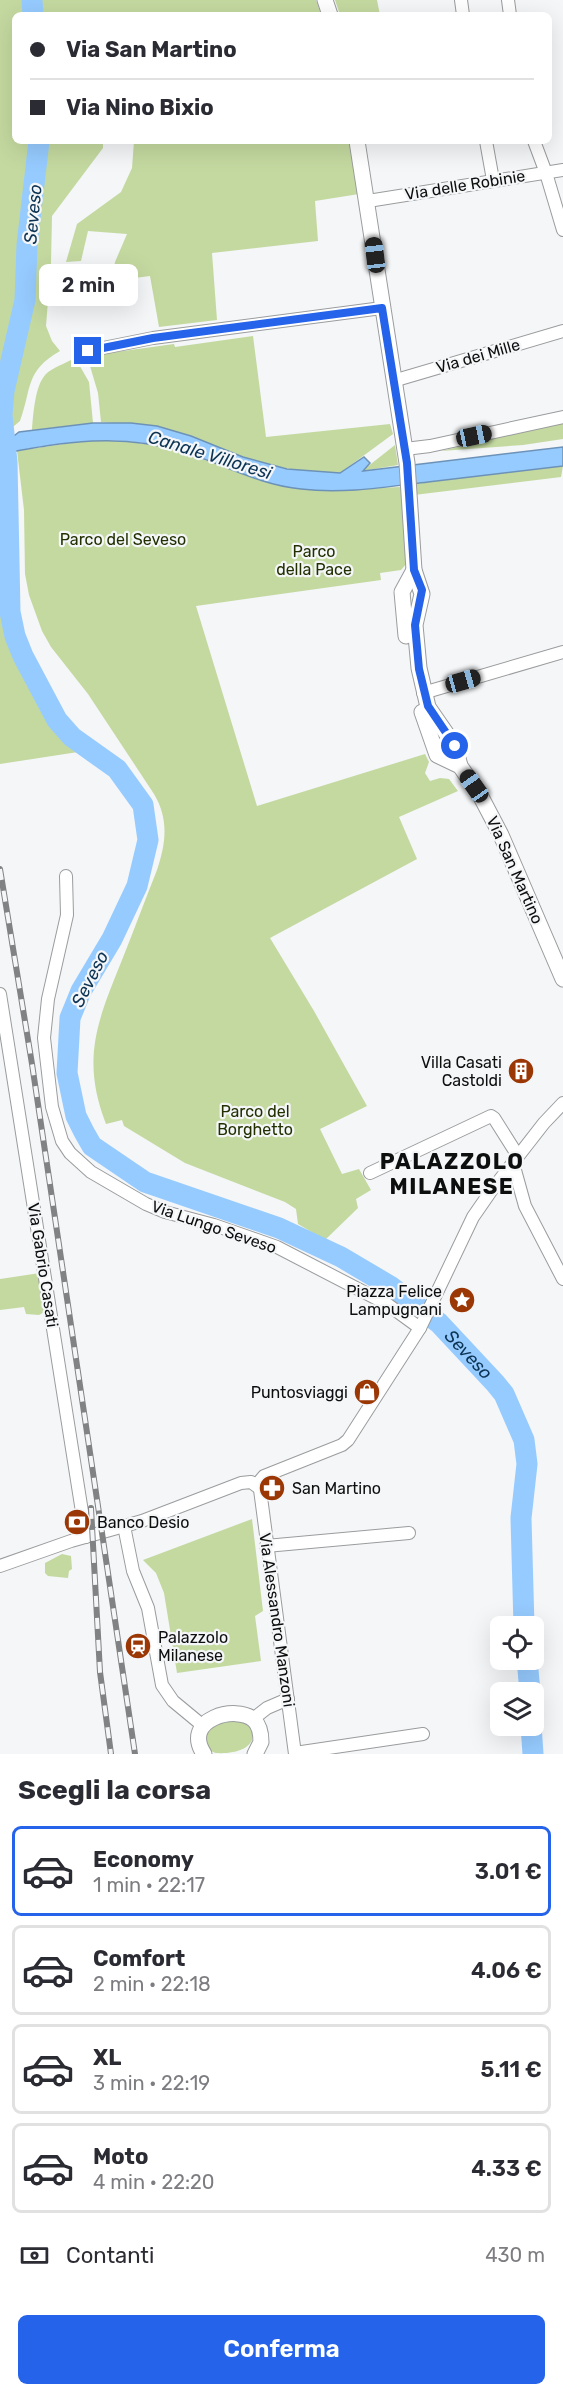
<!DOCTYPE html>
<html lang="it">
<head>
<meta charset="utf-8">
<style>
  body { margin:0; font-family:Rubik,sans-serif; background:#f2f2f3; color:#2b2b33; height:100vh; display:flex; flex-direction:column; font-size:22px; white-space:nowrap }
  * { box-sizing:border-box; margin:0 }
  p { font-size:20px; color:#7c7c81 }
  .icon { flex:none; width:33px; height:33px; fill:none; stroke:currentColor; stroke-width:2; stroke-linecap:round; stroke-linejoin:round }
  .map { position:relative; height:1754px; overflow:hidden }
  .panel { display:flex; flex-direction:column; background:#fff; flex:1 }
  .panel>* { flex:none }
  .guide { position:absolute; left:12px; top:12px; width:540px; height:132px; border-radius:9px; box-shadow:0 6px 24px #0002; display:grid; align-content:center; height:132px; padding:0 18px; background:#fff }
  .fabs { position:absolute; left:490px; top:1616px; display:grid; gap:12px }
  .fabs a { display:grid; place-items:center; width:54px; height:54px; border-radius:9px; background:#fff; box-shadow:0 6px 24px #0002; font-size:30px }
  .end { position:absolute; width:27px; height:27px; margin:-14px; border:8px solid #2563eb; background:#fff; box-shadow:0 0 0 3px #fff }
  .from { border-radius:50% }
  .bubble { position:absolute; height:42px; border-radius:9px; background:#fff; box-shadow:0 6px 24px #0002; font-size:20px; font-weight:600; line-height:42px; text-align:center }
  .car { position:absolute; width:18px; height:36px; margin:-18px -9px; border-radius:8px; box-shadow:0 0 4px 2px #0007; background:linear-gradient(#222 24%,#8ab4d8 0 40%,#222 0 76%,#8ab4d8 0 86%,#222 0) }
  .guide b { display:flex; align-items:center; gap:21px; height:57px; font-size:22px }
  .guide b+b { border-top:2px solid #e1e1e2 }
  .guide i { width:15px; height:15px; background:#2b2b33 }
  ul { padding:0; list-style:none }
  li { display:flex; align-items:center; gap:18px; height:90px; margin:0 12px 9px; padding:0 6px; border:3px solid #e1e1e2; border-radius:9px }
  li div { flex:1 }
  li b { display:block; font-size:22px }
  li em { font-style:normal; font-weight:600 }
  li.current { border-color:#2563eb }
  li>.icon { width:54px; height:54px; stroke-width:1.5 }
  h2 { padding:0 18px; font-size:27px; line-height:72px }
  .pay { display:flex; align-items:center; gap:15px; height:66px; padding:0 18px; font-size:22px }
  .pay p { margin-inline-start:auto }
  .cta { display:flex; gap:12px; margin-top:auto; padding:12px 18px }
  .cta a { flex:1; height:69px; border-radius:9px; background:#2563eb; color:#fff; font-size:24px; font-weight:600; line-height:69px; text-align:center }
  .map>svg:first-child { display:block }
  .green { fill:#c4d9a0 }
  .water { fill:#96cbff; stroke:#6d92b7; stroke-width:1.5 }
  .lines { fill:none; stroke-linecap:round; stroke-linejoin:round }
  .stream { stroke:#6d92b7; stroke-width:4 }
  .river { stroke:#96cbff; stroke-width:21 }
  .minor-casing { stroke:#9a9c9d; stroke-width:14 }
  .tertiary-casing { stroke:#9a9c9d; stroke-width:17 }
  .minor { stroke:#fff; stroke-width:12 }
  .tertiary { stroke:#fff; stroke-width:15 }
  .rail-casing { stroke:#808283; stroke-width:6 }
  .rail { stroke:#f4f6f8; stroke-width:4; stroke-dasharray:11; stroke-linecap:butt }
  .route { stroke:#2563eb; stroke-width:8 }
  .labels { text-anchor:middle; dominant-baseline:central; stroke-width:4.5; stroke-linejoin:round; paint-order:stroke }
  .street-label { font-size:16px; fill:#0d0e0e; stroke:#f4f6f8 }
  .park-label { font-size:16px; fill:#223000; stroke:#f4f6f8 }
  .poi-label { font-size:16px; fill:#0d0e0e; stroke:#f4f6f8; text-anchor:end }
  .water-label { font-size:18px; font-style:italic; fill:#0c3354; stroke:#f4f6f8 }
  .district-label { font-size:22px; font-weight:bold; letter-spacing:1.5px; fill:#0d0e0e; stroke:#f4f6f8 }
</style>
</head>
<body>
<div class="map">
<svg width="563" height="1754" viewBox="0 0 563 1754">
  <rect width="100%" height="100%" fill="#f4f6f8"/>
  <g class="green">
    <path d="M 0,0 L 316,0 L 321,15 L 15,15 L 15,141 L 103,141 L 103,148 L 52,216 L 51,263 L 46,326 L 52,341 L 60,351 C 25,371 32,388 20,421 L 14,426 L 0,428 Z"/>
    <path d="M 335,0 L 377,0 L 380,15 L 340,15 Z"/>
    <path d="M 134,141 L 349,141 L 359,194 L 315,201 L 318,241 L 212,253 L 217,320 L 159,327 L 150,276 L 111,281 L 115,262 L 127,234 L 88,231 L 81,261 L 66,262 L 77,224 L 121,192 L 132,168 Z"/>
    <path d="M 253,336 L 266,437 L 390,424 L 393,434 L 340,473 L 314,473 L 268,465 L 243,457 L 191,436 L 157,426 L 101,422 L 98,393 L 87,356 L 174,344 L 175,347 Z"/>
    <path d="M 71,360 L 77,361 L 89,382 L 93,423 L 32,430 C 33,416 35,389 43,378 C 48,369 62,365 71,360 Z"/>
    <path d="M 563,422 L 563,439 L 523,445 L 441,451 Z"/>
    <path d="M 91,440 L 133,442 L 163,447 L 208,461 L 330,490 L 401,487 L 407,531 L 408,562 L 401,570 L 380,573 L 381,580 L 196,606 L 257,806 L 425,754 L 429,762 L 425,773 L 430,781 L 440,778 L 449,779 L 458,791 L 399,817 L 417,859 L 270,938 L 314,1011 L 367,1106 L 320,1129 L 342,1174 L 359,1169 L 371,1190 L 356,1199 L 358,1208 L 325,1240 L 298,1224 L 296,1209 L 285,1202 L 185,1163 L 124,1126 L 122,1120 L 106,1124 C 81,1059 97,1022 122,960 C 134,930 145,900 157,870 C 166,843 169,819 154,794 L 88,694 L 51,647 L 42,631 L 29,595 L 25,574 L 24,510 L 17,451 Z"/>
    <path d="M 395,445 L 398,465 L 362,471 Z"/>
    <path d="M 563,466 L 561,477 L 414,495 L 413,484 Z"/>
    <path d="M 0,608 C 17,663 41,710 78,752 L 0,764 Z"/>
    <path d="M 40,1273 L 46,1311 L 39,1315 L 26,1314 L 24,1307 L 0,1310 L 0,1279 Z"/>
    <path d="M 252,1519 L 263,1611 L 255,1616 L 261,1661 L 177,1673 L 164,1593 L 156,1573 L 143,1560 Z"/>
    <path d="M 62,1554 L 71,1556 L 72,1569 L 69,1571 L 68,1578 L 48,1576 L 45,1573 L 45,1563 Z"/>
    <path d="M 236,1721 L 244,1721 L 253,1730 C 256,1750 233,1754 216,1753 C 211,1752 208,1748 207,1743 C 202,1724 224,1722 236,1721 Z"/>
  </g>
  <path class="water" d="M 93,423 L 131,423 L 157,426 L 191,436 L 243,457 L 287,469 L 340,473 L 364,457 L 370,463 L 363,471 L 563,447 L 563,466 C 518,471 473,477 428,482 C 386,487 343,494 301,489 C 259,485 223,464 184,452 C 119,432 65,442 0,454 L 0,437 L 15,435 L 19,432 Z"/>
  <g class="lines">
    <path class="stream" d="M 0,531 L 8,539"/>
    <g class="river">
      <path d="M 32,0 L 33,15"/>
      <path id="s1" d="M 39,141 L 27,245 L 25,300 L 4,391 L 2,415 L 7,462 L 10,612 L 15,636 L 23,656 L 57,720 L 72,737 L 117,769 L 143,805 L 148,840 L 137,886 L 112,939 L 81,991 L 70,1018 L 67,1073 L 76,1116 L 84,1132 L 92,1146 L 145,1182 L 279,1228 L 341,1257 L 390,1286 L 439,1323 L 495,1383 L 504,1394 L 524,1440 L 527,1464 L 521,1518 L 524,1626"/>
      <path d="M 527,1659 L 530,1692"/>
      <path d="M 531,1725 L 533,1754"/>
    </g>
    <defs>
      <g id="minor">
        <path d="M 461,0 L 463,15"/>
        <path d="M 508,0 L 510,15"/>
        <path d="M 486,141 L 493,180"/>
        <path d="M 534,141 L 546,173 L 563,230"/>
        <path d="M 368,201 L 563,170"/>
        <path d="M 88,351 L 153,338 L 382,308"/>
        <path d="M 393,381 L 563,331"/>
        <path d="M 405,449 L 430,446 L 563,417"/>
        <path d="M 423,693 L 563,652"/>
        <path d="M 66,876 L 67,915 L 48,999 L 44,1038 L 52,1107 L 62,1141 L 70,1153 L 91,1172 L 146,1204 L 165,1212 L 214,1225 L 277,1247 L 387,1304 L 420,1328"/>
        <path d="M 0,994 L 86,1537"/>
        <path d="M 513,1163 L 525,1206 L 563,1279"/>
        <path d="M 370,1173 L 491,1116 L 494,1118 L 518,1156"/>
        <path d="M 124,1526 L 133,1571 L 148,1608 L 162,1685 L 173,1701 L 202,1725"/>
        <path d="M 266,1546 L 409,1533"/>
        <path d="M 0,1566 L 71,1541 L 142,1521 L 241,1483 L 251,1482 L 258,1487"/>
        <path d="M 253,1719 L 267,1708 L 288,1699"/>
        <path d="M 295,1753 L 423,1734"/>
        <path d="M 295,1754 L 259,1482 L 264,1476 L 342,1445 L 348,1440 L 420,1328 L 473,1217 L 491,1191 L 544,1123 L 563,1103"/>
      </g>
      <g id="tertiary">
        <path d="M 325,0 L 330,15"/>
        <path d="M 357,141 L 407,463 L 414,570 L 422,594 L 415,625 L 419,668 L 428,707 L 455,746 L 460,766"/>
        <path d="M 406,636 L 402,592 L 414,570"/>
        <path d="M 422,712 L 437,755 L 460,766 L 480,795 L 501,835 L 563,979"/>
        <path d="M 204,1754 C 181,1719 237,1704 254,1720 C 260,1726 261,1734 261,1742 L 255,1754"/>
      </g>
    </defs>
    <use href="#minor" class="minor-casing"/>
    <use href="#tertiary" class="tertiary-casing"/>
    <use href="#minor" class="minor"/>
    <use href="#tertiary" class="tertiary"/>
    <defs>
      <g id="rail">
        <path d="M 0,869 L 32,1064 L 135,1754"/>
        <path d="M 91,1508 L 100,1672 L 111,1754"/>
      </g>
    </defs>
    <use href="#rail" class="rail-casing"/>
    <use href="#rail" class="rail"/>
  </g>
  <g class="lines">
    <path class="route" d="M 88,351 L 153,338 L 382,308 L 407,463 L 414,570 L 422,590 L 415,625 L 419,669 L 428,706 L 455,746"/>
  </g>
  <defs>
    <symbol id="building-disc" viewBox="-11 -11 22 22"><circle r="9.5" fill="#9b3605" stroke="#f4f6f8"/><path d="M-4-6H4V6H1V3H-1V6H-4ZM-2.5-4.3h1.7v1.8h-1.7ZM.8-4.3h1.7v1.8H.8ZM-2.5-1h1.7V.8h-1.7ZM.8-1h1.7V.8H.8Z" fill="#fff"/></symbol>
    <symbol id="sight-disc" viewBox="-11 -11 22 22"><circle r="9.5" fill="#9b3605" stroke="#f4f6f8"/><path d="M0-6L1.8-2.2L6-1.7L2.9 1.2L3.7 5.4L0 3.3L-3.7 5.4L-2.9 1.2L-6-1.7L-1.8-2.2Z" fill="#fff"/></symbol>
    <symbol id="shop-disc" viewBox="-11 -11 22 22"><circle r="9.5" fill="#9b3605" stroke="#f4f6f8"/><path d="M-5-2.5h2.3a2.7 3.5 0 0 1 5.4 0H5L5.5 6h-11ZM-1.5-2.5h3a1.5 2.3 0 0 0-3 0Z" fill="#fff"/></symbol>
    <symbol id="pharmacy-disc" viewBox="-11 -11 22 22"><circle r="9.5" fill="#9b3605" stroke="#f4f6f8"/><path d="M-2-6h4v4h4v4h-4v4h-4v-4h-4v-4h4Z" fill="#fff"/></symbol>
    <symbol id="bank-disc" viewBox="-11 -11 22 22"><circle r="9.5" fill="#9b3605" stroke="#f4f6f8"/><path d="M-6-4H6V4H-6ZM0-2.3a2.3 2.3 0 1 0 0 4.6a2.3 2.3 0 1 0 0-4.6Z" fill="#fff"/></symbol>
    <symbol id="station-disc" viewBox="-11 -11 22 22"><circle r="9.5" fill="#9b3605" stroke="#f4f6f8"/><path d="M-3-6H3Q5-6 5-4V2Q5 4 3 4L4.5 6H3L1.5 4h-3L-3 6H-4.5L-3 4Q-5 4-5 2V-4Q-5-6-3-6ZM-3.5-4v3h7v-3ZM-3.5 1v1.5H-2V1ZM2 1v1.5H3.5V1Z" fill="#fff"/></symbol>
  </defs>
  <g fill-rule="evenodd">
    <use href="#building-disc" x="506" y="1056" width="30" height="30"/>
    <use href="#sight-disc" x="447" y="1285" width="30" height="30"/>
    <use href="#shop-disc" x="352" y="1377" width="30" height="30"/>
    <use href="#pharmacy-disc" x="257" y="1473" width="30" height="30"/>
    <use href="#bank-disc" x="62" y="1507" width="30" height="30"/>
    <use href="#station-disc" x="123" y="1631" width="30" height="30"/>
  </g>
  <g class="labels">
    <g class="street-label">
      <text transform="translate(465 185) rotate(-9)">Via delle Robinie</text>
      <text transform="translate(478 356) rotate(-16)">Via dei Mille</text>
      <text transform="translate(515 870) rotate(66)">Via San Martino</text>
      <text transform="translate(214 1227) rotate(19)">Via Lungo Seveso</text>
      <text transform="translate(43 1265) rotate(81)">Via Gabrio Casati</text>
      <text transform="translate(277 1620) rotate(82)">Via Alessandro Manzoni</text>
    </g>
    <g class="park-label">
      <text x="123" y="539">Parco del Seveso</text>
      <text x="314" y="551">Parco<tspan x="314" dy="18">della Pace</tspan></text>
      <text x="255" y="1111">Parco del<tspan x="255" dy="18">Borghetto</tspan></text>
    </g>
    <g class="poi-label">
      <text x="502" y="1062">Villa Casati<tspan x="502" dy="18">Castoldi</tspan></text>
      <text x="442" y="1291">Piazza Felice<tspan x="442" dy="18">Lampugnani</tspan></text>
      <text x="348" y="1392">Puntosviaggi</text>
      <text x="292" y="1488" text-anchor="start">San Martino</text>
      <text x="97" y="1522" text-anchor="start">Banco Desio</text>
      <text x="158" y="1637" text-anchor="start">Palazzolo<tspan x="158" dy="18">Milanese</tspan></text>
    </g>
    <g class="water-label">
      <text transform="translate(33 214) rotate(-85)">Seveso</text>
      <text transform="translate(210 455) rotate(17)">Canale Villoresi</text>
      <text transform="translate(90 979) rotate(-63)">Seveso</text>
      <text stroke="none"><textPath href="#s1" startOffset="1515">Seveso</textPath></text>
    </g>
    <g class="district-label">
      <text x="452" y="1161">PALAZZOLO<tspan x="452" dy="25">MILANESE</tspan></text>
    </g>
  </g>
</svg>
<div class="fabs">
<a><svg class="icon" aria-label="locate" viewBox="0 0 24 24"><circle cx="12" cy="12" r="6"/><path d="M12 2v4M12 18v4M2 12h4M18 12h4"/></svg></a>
<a><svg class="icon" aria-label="layers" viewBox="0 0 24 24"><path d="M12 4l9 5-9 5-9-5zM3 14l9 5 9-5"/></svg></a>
</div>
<i class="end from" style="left:455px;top:746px"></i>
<i class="end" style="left:88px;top:351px"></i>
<div class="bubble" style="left:39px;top:264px;width:99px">2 min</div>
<i class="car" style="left:375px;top:255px;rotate:353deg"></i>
<i class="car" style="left:474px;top:436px;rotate:78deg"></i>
<i class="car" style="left:463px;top:681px;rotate:74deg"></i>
<i class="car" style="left:474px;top:786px;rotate:325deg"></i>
<div class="guide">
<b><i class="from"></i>Via San Martino</b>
<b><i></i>Via Nino Bixio</b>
</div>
</div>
<section class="panel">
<h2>Scegli la corsa</h2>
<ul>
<li class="current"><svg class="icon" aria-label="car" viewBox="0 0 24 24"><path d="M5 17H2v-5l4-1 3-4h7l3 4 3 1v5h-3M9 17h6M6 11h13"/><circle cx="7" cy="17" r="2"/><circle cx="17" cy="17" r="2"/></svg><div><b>Economy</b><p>1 min · 22:17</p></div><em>3.01 €</em></li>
<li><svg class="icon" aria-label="car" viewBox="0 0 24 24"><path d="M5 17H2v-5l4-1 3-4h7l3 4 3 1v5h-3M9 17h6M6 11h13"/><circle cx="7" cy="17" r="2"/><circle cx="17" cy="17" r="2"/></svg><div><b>Comfort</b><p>2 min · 22:18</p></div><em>4.06 €</em></li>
<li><svg class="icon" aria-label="car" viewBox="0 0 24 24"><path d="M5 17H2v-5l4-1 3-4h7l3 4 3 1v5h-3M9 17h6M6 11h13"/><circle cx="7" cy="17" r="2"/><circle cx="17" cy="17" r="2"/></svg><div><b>XL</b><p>3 min · 22:19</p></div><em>5.11 €</em></li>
<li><svg class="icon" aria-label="car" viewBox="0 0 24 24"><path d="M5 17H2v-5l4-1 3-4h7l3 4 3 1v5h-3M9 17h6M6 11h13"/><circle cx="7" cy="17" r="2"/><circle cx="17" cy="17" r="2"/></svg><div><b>Moto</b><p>4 min · 22:20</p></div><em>4.33 €</em></li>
</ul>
<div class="pay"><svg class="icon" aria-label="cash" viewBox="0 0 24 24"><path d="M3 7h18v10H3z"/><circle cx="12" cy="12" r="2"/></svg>Contanti<p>430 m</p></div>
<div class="cta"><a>Conferma</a></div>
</section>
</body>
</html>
